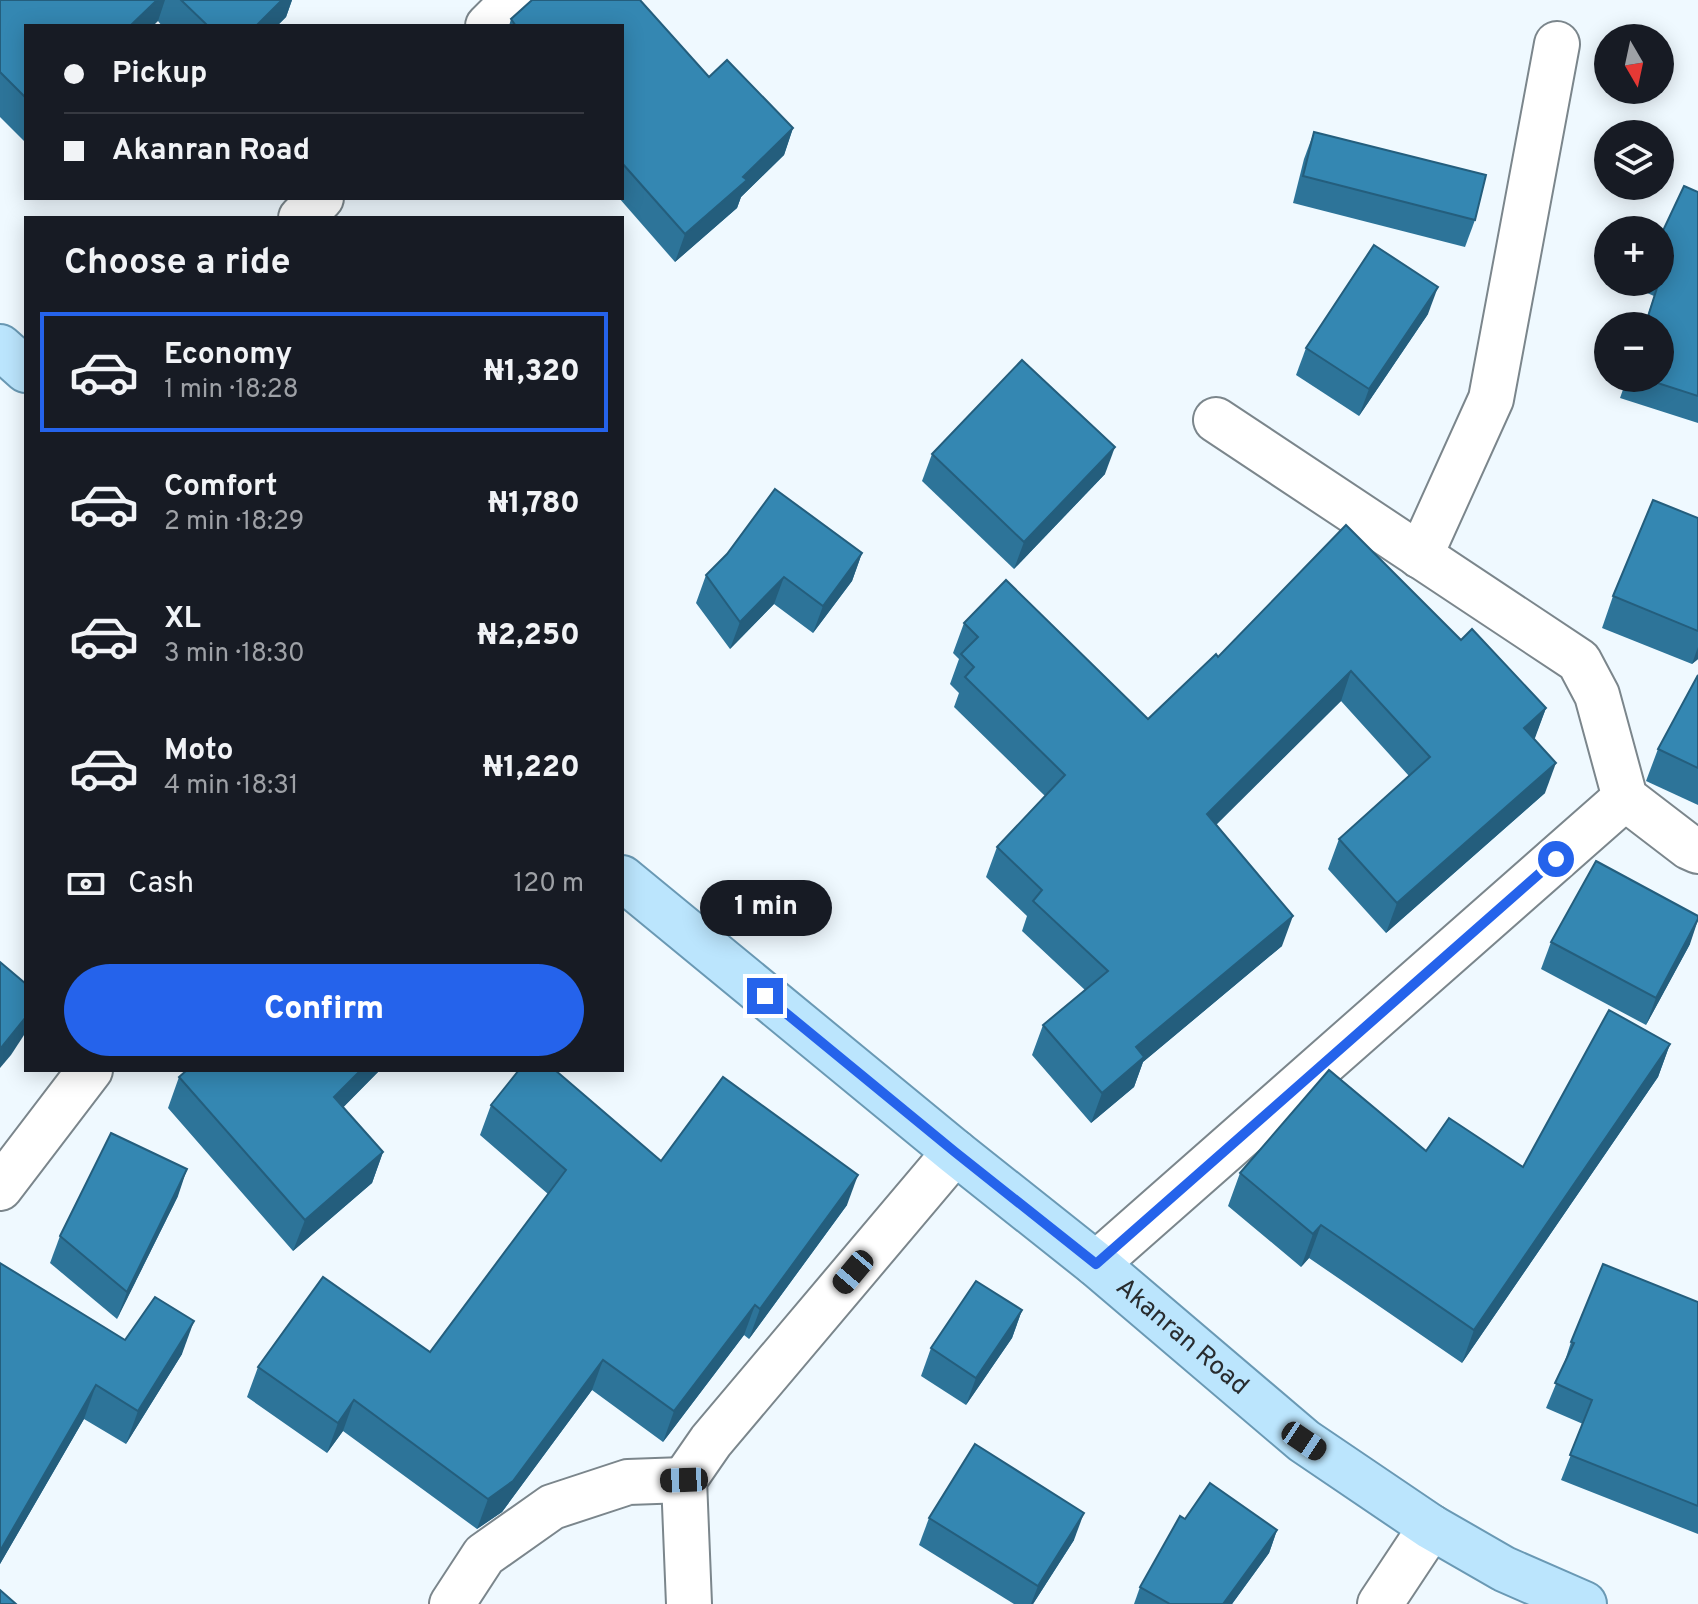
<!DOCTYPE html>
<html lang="en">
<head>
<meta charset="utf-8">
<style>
  body { margin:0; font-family:Overpass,sans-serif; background:#20242c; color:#f1f3f6; height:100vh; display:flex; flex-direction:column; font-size:30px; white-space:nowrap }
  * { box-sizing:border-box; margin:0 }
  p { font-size:26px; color:#9ea1a6 }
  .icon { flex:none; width:44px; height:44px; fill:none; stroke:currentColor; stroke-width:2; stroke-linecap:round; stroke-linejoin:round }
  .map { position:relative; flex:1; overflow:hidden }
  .details { position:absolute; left:24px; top:216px; width:600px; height:856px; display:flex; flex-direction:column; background:#171b24; border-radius:0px; box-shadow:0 4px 20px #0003 }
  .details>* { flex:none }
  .banner { position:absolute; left:24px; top:24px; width:600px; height:176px; border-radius:0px; box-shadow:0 4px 20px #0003; display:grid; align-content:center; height:176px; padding:0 40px; background:#171b24 }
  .needle { width:52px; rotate:171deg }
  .tools { position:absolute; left:1594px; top:24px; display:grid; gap:16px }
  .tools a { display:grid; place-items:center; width:80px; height:80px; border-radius:50%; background:#171b24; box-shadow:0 4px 20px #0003; font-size:40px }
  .end { position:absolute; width:36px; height:36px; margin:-18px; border:10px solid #2563eb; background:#fff; box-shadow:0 0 0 4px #fff }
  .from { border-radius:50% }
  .bubble { position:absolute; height:56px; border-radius:28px; background:#171b24; box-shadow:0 4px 20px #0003; font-size:26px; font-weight:800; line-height:56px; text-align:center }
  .car { position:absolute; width:24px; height:48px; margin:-24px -12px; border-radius:10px; box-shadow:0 0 6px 2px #0007; background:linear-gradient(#222 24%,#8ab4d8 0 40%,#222 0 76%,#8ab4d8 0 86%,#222 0) }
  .banner b { display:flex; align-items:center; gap:28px; height:76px; font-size:30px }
  .banner b+b { border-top:2px solid #363941 }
  .banner i { width:20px; height:20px; background:#f1f3f6 }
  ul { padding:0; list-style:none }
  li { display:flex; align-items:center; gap:24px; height:120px; margin:0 16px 12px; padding:0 24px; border:4px solid transparent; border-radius:0px }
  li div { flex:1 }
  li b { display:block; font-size:30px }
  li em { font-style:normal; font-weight:800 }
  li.active { border-color:#2563eb }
  li>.icon { width:72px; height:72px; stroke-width:1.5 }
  h2 { padding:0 40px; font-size:36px; line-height:96px }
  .pay { display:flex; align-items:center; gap:20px; height:88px; padding:0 40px; font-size:30px }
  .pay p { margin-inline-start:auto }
  .button { display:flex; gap:16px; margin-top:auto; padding:16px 40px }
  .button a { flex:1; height:92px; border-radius:48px; background:#2563eb; color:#fff; font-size:32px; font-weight:800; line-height:92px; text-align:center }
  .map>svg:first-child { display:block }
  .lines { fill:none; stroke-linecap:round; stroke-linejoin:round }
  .minor-casing { stroke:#7b868c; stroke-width:48 }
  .major-casing { stroke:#6a99b4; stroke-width:48 }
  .minor { stroke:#fff; stroke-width:44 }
  .major { stroke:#bbe5fd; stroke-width:44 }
  .wall { fill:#2d7499 }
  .shaded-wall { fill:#245e7d }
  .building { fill:#3487b2; stroke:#245e7d; stroke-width:2 }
  .route { stroke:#2563eb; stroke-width:10 }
  .labels { text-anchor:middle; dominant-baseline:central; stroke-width:6; stroke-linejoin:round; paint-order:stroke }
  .street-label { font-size:26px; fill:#282c2f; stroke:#fff }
</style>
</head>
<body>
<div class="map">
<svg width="1698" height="1604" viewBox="0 0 1698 1604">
  <rect width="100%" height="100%" fill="#eff9ff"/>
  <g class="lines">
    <defs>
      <g id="minor">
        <path d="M 488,26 L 514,0"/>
        <path d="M 301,218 L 321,198"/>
        <path d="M 1216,420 L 1579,661 L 1597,695 L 1625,798 L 1689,847 L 1698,851"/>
        <path d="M 1420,556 L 1491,399 L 1557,44"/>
        <path d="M 0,1188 L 90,1070"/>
        <path d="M 1096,1264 L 1625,798"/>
        <path d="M 452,1604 L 484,1555 L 552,1507 L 628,1482 L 684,1480"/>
        <path d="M 689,1604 L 684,1480 L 711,1441 L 955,1152"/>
        <path d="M 1380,1604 L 1431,1527"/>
      </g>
      <g id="major">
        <path d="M 0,347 L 26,370"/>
        <path id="s1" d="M 622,878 L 955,1152 L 1096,1264 L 1304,1441 L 1431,1527 L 1504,1569 L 1584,1604"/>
      </g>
    </defs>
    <use href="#minor" class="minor-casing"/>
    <use href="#major" class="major-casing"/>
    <use href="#minor" class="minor"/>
    <use href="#major" class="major"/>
  </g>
  <g class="wall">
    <path d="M 0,0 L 292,0 L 286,17 L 277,26 L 162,26 L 158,21 L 26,26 L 26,143 L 0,117 Z"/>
    <path d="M 532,0 L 640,0 L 709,77 L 727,60 L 793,128 L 784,155 L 741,197 L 737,208 L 675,262 L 619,198 L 622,198 L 622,26 L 509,26 L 511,19 Z"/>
    <path d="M 1314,132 L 1475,220 L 1465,247 L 1293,203 L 1304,159 Z"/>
    <path d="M 1698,192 L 1698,423 L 1620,398 L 1627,378 L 1660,378 L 1660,326 L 1644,326 L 1654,296 L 1638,289 L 1641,282 L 1660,282 L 1660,237 Z"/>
    <path d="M 1428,314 L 1359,416 L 1296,375 L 1306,348 Z"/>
    <path d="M 932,454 L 1105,474 L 1014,569 L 922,481 Z"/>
    <path d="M 1698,518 L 1698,659 L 1692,664 L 1602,628 L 1613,596 Z"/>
    <path d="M 862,553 L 852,581 L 813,633 L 774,604 L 730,649 L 696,603 L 706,575 L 727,554 Z"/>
    <path d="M 964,623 L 1148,719 L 1218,657 L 1461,640 L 1546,708 L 1534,739 L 1545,793 L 1386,933 L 1328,869 L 1339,839 L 1409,776 L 1341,701 L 1216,824 L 1282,946 L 1143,1062 L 1134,1087 L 1091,1123 L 1032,1055 L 1043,1025 L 1085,990 L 1022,931 L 1027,916 L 986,877 L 997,847 L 1045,796 L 954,707 L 959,693 L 950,684 L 959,659 L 953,653 Z"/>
    <path d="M 1698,675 L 1698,805 L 1646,781 L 1658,749 Z"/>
    <path d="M 1551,942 L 1690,944 L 1646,1025 L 1541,969 Z"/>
    <path d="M 1670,1044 L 1658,1077 L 1462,1363 L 1309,1258 L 1301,1267 L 1228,1206 L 1240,1173 L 1426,1151 L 1523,1167 Z"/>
    <path d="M 380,1070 L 343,1107 L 383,1152 L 372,1183 L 293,1251 L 168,1108 L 179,1077 Z"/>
    <path d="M 491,1105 L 661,1161 L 847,1205 L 749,1339 L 744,1335 L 663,1442 L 592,1390 L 502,1512 L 477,1529 L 343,1431 L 327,1453 L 247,1397 L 258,1367 L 430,1352 L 548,1194 L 480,1135 Z"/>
    <path d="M 178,1196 L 117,1319 L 50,1263 L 60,1236 Z"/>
    <path d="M 0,1263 L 125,1340 L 182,1354 L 126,1444 L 84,1419 L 0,1564 Z"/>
    <path d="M 1698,1302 L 1698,1534 L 1561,1480 L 1583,1424 L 1546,1408 L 1563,1367 L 1571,1342 Z"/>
    <path d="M 1022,1310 L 1012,1338 L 966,1405 L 921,1376 L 931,1348 Z"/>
    <path d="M 929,1518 L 1074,1540 L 1033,1604 L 1014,1604 L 919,1545 Z"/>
    <path d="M 1185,1519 L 1277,1530 L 1269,1553 L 1232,1604 L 1134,1604 L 1140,1587 Z"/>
  </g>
  <g class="shaded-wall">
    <path d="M 157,0 L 165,0 L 158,21 L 153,26 L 130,26 Z"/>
    <path d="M 282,0 L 292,0 L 286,17 L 277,26 L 256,26 Z"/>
    <path d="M 793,128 L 784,155 L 741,197 L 737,208 L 675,262 L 685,234 Z"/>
    <path d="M 1438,287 L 1428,314 L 1359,416 L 1369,389 Z"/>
    <path d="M 1115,447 L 1105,474 L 1014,569 L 1024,542 Z"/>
    <path d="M 862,553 L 852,581 L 813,633 L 823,606 Z"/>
    <path d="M 784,577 L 774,604 L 730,649 L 740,622 Z"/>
    <path d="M 1698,647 L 1698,659 L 1692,664 Z"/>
    <path d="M 1351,671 L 1341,701 L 1197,844 L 1207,814 Z"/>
    <path d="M 1546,708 L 1535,738 L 1513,758 L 1524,728 Z"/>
    <path d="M 1556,763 L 1545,793 L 1386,933 L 1397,903 Z"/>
    <path d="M 1293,916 L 1282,946 L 1143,1062 L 1134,1087 L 1091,1123 L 1102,1093 L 1136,1047 Z"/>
    <path d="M 1698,920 L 1690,944 L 1646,1025 L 1656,998 Z"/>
    <path d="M 26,1017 L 26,1032 L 11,1055 L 0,1068 L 0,1049 Z"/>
    <path d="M 1670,1044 L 1658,1077 L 1462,1363 L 1474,1330 Z"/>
    <path d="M 361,1070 L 380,1070 L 323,1128 L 334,1097 Z"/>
    <path d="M 383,1152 L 372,1183 L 293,1251 L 305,1220 Z"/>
    <path d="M 187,1169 L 178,1196 L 117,1319 L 127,1292 Z"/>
    <path d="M 858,1175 L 847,1205 L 749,1339 L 760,1309 Z"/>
    <path d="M 1321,1225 L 1309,1258 L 1301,1267 L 1313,1234 Z"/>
    <path d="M 755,1305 L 744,1335 L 663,1442 L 674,1411 Z"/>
    <path d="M 1022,1310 L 1012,1338 L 966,1405 L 976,1378 Z"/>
    <path d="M 194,1321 L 182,1354 L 126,1444 L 138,1411 Z"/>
    <path d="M 603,1360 L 592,1390 L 502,1512 L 477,1529 L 488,1499 Z"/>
    <path d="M 96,1385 L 84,1419 L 0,1564 L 0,1551 Z"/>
    <path d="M 354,1400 L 343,1431 L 327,1453 L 338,1423 Z"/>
    <path d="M 1084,1513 L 1074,1540 L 1033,1604 L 1031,1604 L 1038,1586 Z"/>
    <path d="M 1277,1530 L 1269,1553 L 1232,1604 L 1223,1604 Z"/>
  </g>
  <g class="building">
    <path d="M 0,0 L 157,0 L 130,26 L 26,26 L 26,98 L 0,72 Z"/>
    <path d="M 181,0 L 282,0 L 256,26 L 208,26 Z"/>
    <path d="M 532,0 L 640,0 L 709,77 L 727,60 L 793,128 L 743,177 L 747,180 L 685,234 L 622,163 L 622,26 L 531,26 L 530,25 L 516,26 L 511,19 Z"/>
    <path d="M 1314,132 L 1486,175 L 1475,220 L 1303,176 Z"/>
    <path d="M 1684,186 L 1698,192 L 1698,396 L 1642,378 L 1660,378 L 1660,326 L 1645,326 L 1662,272 L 1660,271 L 1660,237 Z"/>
    <path d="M 1374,245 L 1438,287 L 1369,389 L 1306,348 Z"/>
    <path d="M 1022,360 L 1115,447 L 1024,542 L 932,454 Z"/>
    <path d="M 775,489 L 862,553 L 823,606 L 784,577 L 740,622 L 706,575 L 727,554 Z"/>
    <path d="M 1653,500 L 1698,518 L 1698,631 L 1613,596 Z"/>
    <path d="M 1346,525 L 1461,640 L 1472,629 L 1546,708 L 1524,728 L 1556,763 L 1397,903 L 1339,839 L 1430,757 L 1351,671 L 1207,814 L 1293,916 L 1136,1047 L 1144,1057 L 1102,1093 L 1043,1025 L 1108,971 L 1033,901 L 1042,890 L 997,847 L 1065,775 L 965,677 L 974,667 L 961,654 L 978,637 L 964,623 L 1006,580 L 1148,719 L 1216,654 L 1218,657 Z"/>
    <path d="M 1698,675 L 1698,768 L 1658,749 Z"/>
    <path d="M 1596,861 L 1698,916 L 1698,919 L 1656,998 L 1551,942 Z"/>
    <path d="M 0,962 L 26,984 L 26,1017 L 0,1049 Z"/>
    <path d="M 1609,1010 L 1670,1044 L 1474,1330 L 1321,1225 L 1313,1234 L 1240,1173 L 1329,1070 L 1426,1151 L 1449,1118 L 1523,1167 Z"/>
    <path d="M 187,1070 L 361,1070 L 334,1097 L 383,1152 L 305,1220 L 179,1077 Z"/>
    <path d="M 519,1070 L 555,1070 L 661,1161 L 723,1077 L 858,1175 L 760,1309 L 755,1305 L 674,1411 L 603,1360 L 513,1481 L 488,1499 L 354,1400 L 338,1423 L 258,1367 L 323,1277 L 430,1352 L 566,1170 L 491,1105 Z"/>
    <path d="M 111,1133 L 187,1169 L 127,1292 L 60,1236 Z"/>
    <path d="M 0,1263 L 125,1340 L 155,1297 L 194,1321 L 138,1411 L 96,1385 L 0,1551 Z"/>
    <path d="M 1603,1264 L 1698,1302 L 1698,1506 L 1570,1455 L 1592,1400 L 1555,1383 L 1574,1343 L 1571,1342 Z"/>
    <path d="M 976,1281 L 1022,1310 L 976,1378 L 931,1348 Z"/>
    <path d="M 975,1444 L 1084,1513 L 1038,1586 L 929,1518 Z"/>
    <path d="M 1210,1483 L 1277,1530 L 1223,1604 L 1170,1604 L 1140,1587 L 1180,1516 L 1185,1519 Z"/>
    <path d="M 0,1590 L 16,1604 L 0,1604 Z"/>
  </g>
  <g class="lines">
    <path class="route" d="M 765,996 L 955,1152 L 1096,1264 L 1556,859"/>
  </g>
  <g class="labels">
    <g class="street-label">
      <text stroke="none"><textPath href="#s1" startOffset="724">Akanran Road</textPath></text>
    </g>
  </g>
</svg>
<div class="tools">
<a><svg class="needle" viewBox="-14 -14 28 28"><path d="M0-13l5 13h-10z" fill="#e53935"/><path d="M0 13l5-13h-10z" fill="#9ea1a6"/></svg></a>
<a><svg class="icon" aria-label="layers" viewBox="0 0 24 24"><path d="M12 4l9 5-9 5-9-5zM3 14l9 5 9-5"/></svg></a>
<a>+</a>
<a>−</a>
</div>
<i class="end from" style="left:1556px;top:859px"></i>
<i class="end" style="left:765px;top:996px"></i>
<div class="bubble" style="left:700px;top:880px;width:132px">1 min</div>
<i class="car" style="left:853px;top:1272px;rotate:220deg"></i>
<i class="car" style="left:1304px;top:1441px;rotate:124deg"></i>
<i class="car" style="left:684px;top:1480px;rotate:268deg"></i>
<div class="banner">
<b><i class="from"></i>Pickup</b>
<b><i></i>Akanran Road</b>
</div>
<section class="details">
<h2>Choose a ride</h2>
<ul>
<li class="active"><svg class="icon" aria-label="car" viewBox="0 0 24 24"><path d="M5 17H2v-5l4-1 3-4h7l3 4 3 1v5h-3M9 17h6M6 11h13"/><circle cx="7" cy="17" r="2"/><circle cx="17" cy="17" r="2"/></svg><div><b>Economy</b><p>1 min · 18:28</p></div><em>₦1,320</em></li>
<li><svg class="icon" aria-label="car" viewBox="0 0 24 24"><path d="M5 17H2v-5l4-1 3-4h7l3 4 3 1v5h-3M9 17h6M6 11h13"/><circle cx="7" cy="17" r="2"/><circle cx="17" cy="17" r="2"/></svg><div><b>Comfort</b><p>2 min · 18:29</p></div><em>₦1,780</em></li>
<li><svg class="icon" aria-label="car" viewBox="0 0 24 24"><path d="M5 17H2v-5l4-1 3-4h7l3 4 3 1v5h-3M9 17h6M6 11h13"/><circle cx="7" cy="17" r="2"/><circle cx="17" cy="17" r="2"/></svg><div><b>XL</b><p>3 min · 18:30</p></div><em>₦2,250</em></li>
<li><svg class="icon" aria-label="car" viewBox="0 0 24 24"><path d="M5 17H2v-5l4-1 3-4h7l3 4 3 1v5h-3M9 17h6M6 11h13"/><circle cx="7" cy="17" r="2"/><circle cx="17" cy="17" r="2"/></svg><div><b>Moto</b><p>4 min · 18:31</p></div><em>₦1,220</em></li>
</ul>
<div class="pay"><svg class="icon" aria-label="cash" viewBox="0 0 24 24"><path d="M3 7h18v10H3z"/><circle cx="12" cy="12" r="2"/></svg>Cash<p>120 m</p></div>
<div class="button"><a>Confirm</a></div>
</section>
</div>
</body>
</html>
